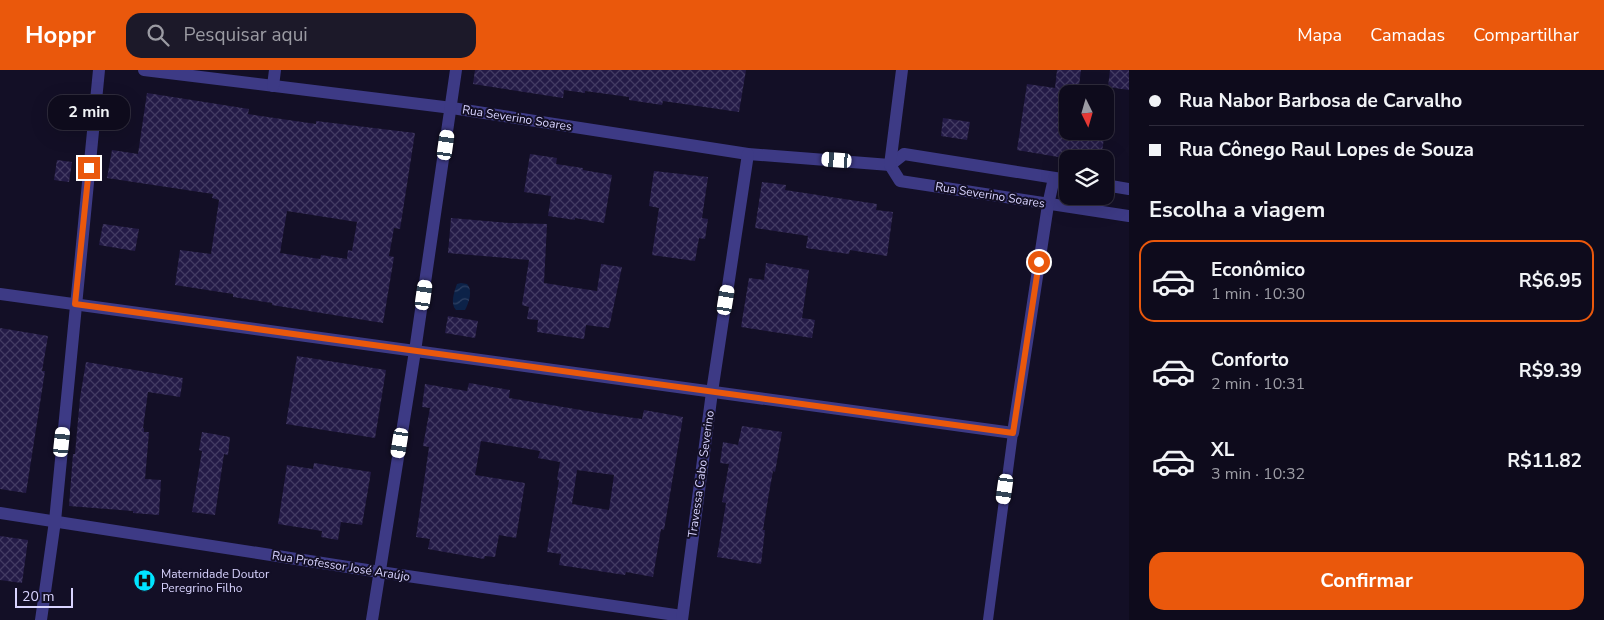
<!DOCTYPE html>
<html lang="pt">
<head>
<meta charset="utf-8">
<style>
  body { margin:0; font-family:"Nunito Sans",sans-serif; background:#1c1929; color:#f1f3f6; height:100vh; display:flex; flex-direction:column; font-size:19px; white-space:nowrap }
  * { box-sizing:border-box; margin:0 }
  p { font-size:16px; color:#9b9ba3 }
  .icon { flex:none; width:28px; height:28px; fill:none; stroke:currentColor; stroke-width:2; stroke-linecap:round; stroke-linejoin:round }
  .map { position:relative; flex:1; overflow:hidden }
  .panel { display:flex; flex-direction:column; background:#0e0b1c; width:475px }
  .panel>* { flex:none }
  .banner { display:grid; align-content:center; height:110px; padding:0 20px; background:#0e0b1c }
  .needle { width:32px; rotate:175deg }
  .buttons { position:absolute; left:1059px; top:15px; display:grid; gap:10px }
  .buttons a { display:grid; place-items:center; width:55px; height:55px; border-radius:10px; background:#0e0b1c; box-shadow:0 5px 20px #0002,0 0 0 1px #2e2b3b; font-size:25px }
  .scale { position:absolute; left:15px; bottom:12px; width:58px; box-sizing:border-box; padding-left:5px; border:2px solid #d9d4ff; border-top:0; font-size:14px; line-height:18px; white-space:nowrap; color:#d9d4ff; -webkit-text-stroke:4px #130f26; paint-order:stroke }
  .end { position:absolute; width:22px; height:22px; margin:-11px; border:6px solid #ea580c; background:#fff; box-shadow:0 0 0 2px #fff }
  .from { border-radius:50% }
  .bubble { position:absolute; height:35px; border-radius:15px; background:#0e0b1c; box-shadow:0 5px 20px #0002,0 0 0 1px #2e2b3b; font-size:16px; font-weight:700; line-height:35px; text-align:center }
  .car { position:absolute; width:15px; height:30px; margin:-15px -8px; border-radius:6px; box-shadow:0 0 4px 1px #0007; background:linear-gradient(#fff 24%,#345 0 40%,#fff 0 76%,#345 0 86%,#fff 0) }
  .banner b { display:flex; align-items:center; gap:18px; height:48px; font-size:19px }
  .banner b+b { border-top:1px solid #2e2b3b }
  .banner i { width:12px; height:12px; background:#f1f3f6 }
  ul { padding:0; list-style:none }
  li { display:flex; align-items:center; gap:15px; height:82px; margin:0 10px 8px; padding:0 10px; border:2px solid transparent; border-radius:15px }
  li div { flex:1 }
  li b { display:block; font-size:19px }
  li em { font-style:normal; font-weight:700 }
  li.active { border-color:#ea580c }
  li>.icon { width:45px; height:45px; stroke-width:1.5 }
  h2 { padding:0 20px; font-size:22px; line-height:60px }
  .primary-button { display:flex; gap:10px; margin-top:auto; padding:10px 20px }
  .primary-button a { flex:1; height:58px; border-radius:15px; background:#ea580c; color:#fff; font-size:20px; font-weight:700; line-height:58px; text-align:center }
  header { display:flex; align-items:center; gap:30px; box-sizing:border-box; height:70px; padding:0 25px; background:#ea580c; color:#fff }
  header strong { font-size:24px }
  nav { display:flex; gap:28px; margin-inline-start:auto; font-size:18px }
  .search { width:350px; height:45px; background:#1c1929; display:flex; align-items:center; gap:12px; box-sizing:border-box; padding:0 18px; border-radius:15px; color:#9b9ba3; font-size:19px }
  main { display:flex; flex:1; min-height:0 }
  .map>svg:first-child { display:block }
  .water { fill:url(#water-waves) }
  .building { fill:url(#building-cross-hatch); fill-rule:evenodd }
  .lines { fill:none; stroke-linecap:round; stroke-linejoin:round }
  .service { stroke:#3d3a85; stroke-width:10 }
  .minor { stroke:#3d3a85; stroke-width:12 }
  .route { stroke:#ea580c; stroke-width:6 }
  .labels { text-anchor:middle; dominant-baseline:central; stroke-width:4; stroke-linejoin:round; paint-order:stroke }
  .street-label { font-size:12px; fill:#d9d4ff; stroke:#130f26 }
  .poi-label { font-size:12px; fill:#d9d4ff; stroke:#130f26; text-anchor:start }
</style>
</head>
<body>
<header>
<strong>Hoppr</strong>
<div class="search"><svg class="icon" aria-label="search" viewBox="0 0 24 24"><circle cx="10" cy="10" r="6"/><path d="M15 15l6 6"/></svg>Pesquisar aqui</div>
<nav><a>Mapa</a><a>Camadas</a><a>Compartilhar</a></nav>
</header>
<main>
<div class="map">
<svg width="1129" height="550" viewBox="0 0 1129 550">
  <defs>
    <pattern id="water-waves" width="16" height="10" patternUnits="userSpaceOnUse" patternTransform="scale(1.25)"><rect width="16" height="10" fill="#0c2248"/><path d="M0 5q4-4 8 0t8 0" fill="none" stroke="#2f4163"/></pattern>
    <pattern id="building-cross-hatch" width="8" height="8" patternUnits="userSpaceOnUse" patternTransform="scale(1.25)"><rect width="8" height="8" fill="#241b47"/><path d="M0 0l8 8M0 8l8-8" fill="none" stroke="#433b63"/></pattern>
  </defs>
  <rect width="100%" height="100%" fill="#130f26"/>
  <path class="water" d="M 461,213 L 467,214 C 473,220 469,233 465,240 L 456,240 C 450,234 454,222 457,214 Z"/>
  <g class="building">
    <path d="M 475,0 L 746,0 L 739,42 L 663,31 L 662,35 L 629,30 L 629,27 L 585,21 L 585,23 L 564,20 L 563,28 L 473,14 Z"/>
    <path d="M 1057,0 L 1081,0 L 1078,24 L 1068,24 L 1068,61 L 1105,61 L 1101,89 L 1070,89 L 1017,80 L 1027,14 L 1055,18 Z"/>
    <path d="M 1110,0 L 1129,0 L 1129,20 L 1108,17 Z"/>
    <path d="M 147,23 L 249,39 L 248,44 L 316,54 L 316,51 L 415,63 L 400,159 L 394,158 L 389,186 L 394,187 L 383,253 L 272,235 L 272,233 L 233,227 L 233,224 L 175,215 L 180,180 L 211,184 L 219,130 L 212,128 L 213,124 L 107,108 L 112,80 L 138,84 ZM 287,141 L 357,152 L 352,181 L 348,180 L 347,189 L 321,185 L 320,189 L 280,183 Z"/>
    <path d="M 943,48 L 970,52 L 967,70 L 941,66 Z"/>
    <path d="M 530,84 L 557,88 L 556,94 L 583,98 L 583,100 L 612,105 L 604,153 L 575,148 L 575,150 L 548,146 L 551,126 L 524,122 Z"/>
    <path d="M 57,90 L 72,92 L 69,112 L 54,110 Z"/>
    <path d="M 654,101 L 708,107 L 702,148 L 708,149 L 705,169 L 699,168 L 695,191 L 652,185 L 659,138 L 649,136 Z"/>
    <path d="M 762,112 L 786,115 L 785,120 L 877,134 L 876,140 L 893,142 L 887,186 L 850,180 L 849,184 L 806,178 L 808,166 L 755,158 Z"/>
    <path d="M 451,148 L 509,153 L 547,154 L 544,213 L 597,221 L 601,194 L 622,197 L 609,258 L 586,255 L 584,269 L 537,262 L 538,250 L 527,249 L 529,237 L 522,235 L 529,190 L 448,183 Z"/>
    <path d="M 103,154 L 139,159 L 135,181 L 99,175 Z"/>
    <path d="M 766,193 L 809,200 L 802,248 L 815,250 L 812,268 L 741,257 L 749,208 L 764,210 Z"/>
    <path d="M 448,246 L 478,251 L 475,268 L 445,263 Z"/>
    <path d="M 0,258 L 48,266 L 42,301 L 45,301 L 26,423 L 0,419 Z"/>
    <path d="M 297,286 L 386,300 L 375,368 L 286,354 Z"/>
    <path d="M 86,292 L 183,308 L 180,327 L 148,322 L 143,358 L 144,358 L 144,362 L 149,362 L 145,409 L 161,410 L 159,445 L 133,443 L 133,441 L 69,436 L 73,384 L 75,384 L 80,328 Z"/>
    <path d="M 469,313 L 510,320 L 509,328 L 605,344 L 642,349 L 644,340 L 683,347 L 664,460 L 661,459 L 653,507 L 626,502 L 625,505 L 559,495 L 561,484 L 547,482 L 559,410 L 557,410 L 560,392 L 538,388 L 540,381 L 481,371 L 475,405 L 525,413 L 516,468 L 499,465 L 495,487 L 485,486 L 484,489 L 428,479 L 430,469 L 416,467 L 429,377 L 423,376 L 430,338 L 422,337 L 425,314 L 467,321 ZM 577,400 L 614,405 L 609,440 L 572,434 Z"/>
    <path d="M 742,356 L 782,362 L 775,402 L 773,401 L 769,423 L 763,460 L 765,460 L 761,494 L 717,487 L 726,433 L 722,432 L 729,394 L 720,393 L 723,372 L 738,375 Z"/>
    <path d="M 202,362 L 230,367 L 228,385 L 224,384 L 215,445 L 192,442 L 202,381 L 199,380 Z"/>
    <path d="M 314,393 L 371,402 L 362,455 L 341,452 L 338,470 L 321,467 L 322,461 L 278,454 L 287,395 L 313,399 Z"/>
    <path d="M 0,466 L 28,470 L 22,513 L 0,510 Z"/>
  </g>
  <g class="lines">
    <path class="service" d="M 988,550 L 1013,363"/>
    <g class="minor">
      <path d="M 144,0 L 452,38 L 748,84 L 890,95 L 904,84 L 1068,110"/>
      <path d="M 273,16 L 275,0"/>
      <path d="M 890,95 L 900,111 L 1129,146"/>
      <path d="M 890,95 L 902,0"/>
      <path d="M 1105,115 L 1129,119"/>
      <path d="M 0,224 L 1013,363 L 1048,135 L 1054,108"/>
      <path d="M 0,443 L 380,502 L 682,546"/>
      <path d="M 41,550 L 55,451 L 99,0"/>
      <path d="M 372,550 L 415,281 L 456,0"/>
      <path d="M 682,550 L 712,322 L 748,84"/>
    </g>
  </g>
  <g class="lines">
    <path class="route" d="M 89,98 L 75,234 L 1013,363 L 1039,192"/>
  </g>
  <defs>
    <symbol id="hospital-disc" viewBox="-11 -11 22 22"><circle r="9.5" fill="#00e5ff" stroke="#130f26"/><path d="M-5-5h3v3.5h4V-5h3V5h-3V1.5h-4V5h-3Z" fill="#111"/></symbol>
  </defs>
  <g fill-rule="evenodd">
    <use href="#hospital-disc" x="132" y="498" width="25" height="25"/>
  </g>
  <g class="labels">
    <g class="street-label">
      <text transform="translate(517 48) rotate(9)">Rua Severino Soares</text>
      <text transform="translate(990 125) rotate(9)">Rua Severino Soares</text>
      <text transform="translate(701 404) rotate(-82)">Travessa Cabo Severino</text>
      <text transform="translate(341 496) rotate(9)">Rua Professor José Araújo</text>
    </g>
    <g class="poi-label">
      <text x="161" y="504">Maternidade Doutor<tspan x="161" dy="14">Peregrino Filho</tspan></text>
    </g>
  </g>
</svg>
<div class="buttons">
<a><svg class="needle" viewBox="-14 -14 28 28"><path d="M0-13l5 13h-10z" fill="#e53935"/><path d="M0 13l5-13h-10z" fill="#9b9ba3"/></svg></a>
<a><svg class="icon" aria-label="layers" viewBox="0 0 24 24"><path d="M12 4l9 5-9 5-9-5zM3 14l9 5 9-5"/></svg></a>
</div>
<div class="scale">20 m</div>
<i class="end from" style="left:1039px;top:192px"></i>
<i class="end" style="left:89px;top:98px"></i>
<div class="bubble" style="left:48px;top:25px;width:82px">2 min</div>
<i class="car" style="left:446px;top:75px;rotate:8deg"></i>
<i class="car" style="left:837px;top:90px;rotate:274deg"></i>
<i class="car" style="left:424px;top:225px;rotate:8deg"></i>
<i class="car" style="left:726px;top:230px;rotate:9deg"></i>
<i class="car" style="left:62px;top:372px;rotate:6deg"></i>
<i class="car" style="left:400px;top:373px;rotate:189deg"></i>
<i class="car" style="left:1005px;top:419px;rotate:188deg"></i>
</div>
<section class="panel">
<div class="banner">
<b><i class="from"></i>Rua Nabor Barbosa de Carvalho</b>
<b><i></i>Rua Cônego Raul Lopes de Souza</b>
</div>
<h2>Escolha a viagem</h2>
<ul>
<li class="active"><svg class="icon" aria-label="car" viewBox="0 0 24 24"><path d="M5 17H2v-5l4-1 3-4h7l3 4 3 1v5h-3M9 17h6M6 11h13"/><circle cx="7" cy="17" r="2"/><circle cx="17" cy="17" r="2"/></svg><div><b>Econômico</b><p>1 min · 10:30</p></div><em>R$6.95</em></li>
<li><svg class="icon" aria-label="car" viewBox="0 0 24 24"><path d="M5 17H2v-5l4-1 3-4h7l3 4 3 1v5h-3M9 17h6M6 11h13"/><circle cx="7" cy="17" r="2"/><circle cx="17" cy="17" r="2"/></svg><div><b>Conforto</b><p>2 min · 10:31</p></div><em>R$9.39</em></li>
<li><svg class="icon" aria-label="car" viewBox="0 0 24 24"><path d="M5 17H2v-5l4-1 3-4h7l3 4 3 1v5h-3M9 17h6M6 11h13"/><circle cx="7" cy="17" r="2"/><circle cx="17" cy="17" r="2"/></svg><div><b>XL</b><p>3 min · 10:32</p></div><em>R$11.82</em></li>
</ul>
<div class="primary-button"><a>Confirmar</a></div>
</section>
</main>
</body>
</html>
